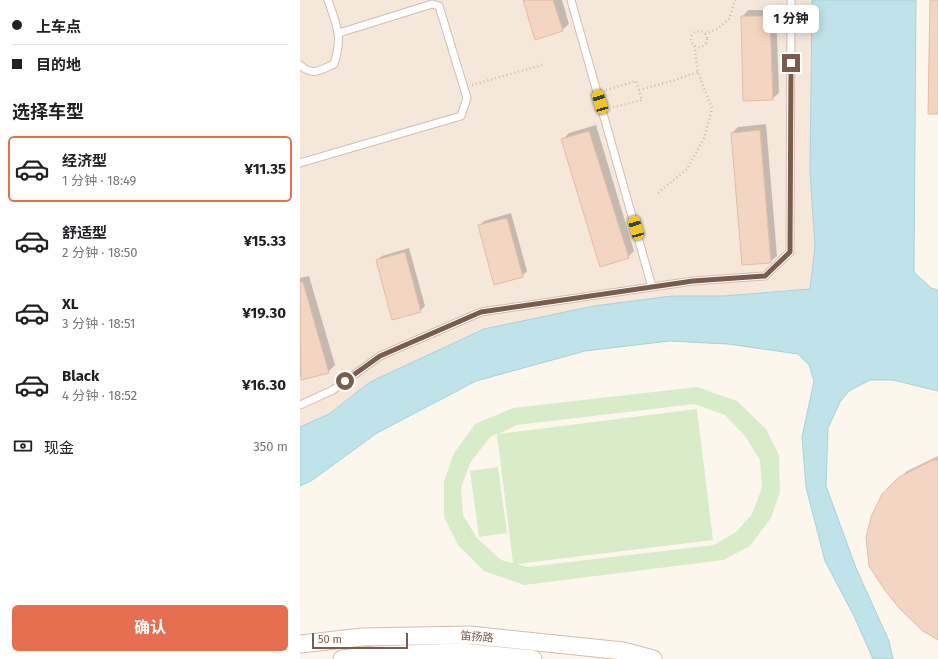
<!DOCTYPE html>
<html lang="zh">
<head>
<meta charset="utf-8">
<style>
  body { margin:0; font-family:"Fira Sans","Noto Sans SC",sans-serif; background:#f2f2f2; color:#202124; height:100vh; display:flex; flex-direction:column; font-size:15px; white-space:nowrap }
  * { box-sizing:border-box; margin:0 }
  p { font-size:13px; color:#757577 }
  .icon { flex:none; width:22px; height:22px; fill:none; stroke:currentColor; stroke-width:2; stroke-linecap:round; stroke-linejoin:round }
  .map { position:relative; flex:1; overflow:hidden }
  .details { display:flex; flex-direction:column; background:#fff; width:300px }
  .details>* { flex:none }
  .banner { display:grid; align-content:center; height:88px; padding:0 12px; background:#fff }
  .scale { position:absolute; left:12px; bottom:10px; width:96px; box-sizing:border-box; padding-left:4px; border:2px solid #7a5c4d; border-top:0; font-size:11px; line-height:14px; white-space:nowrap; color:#7a5c4d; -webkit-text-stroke:3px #fffaf3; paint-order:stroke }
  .end { position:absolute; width:18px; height:18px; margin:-9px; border:5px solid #7a5c4d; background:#fff; box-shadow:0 0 0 2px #fff }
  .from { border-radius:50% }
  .bubble { position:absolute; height:28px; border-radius:6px; background:#fff; box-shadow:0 2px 10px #0003; font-size:13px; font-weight:700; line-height:28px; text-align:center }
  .car { position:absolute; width:12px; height:24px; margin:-12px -6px; border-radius:5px; box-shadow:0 0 3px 1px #0007; background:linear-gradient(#f5c518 24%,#345 0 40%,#f5c518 0 76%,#345 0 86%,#f5c518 0) }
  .banner b { display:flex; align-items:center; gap:14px; height:38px; font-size:15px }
  .banner b+b { border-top:1px solid #e0e0e0 }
  .banner i { width:10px; height:10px; background:#202124 }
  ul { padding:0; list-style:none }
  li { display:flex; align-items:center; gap:12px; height:66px; margin:0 8px 6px; padding:0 4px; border:2px solid transparent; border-radius:6px }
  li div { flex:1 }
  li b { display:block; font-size:15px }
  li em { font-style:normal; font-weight:700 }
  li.selected { border-color:#e76f51 }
  li>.icon { width:36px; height:36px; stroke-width:1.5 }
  h2 { padding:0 12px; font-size:18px; line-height:48px }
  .pay { display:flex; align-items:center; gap:10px; height:44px; padding:0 12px; font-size:15px }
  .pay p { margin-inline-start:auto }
  .primary-button { display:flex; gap:8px; margin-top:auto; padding:8px 12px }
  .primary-button a { flex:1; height:46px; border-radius:6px; background:#e76f51; color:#fff; font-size:16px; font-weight:700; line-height:46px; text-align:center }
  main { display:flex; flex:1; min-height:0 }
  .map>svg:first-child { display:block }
  .residential { fill:#f5e8da }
  .green { fill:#d8ecc9; fill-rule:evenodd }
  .water { fill:#bfe3e8; stroke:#a5d3da }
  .shadow { fill:#0003 }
  .building { fill:#f3d5c3; stroke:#e6bba3 }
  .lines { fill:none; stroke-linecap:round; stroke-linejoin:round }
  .service-casing { stroke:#d1beb0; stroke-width:9 }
  .tertiary-casing { stroke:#d1beb0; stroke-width:19 }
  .path { stroke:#d9b8a5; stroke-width:2.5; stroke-dasharray:1 3; stroke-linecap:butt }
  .service { stroke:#fff; stroke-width:7 }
  .tertiary { stroke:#fff; stroke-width:17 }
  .route { stroke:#7a5c4d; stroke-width:5 }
  .labels { text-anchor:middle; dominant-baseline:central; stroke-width:3; stroke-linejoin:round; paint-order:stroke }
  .street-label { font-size:11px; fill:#7a5c4d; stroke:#fffaf3 }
</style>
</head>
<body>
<main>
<section class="details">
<div class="banner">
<b><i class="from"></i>上车点</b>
<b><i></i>目的地</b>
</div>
<h2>选择车型</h2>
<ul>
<li class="selected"><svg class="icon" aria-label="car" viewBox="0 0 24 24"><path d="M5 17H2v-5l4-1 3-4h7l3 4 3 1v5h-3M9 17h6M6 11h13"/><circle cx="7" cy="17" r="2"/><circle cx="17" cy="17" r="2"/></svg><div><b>经济型</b><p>1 分钟 · 18:49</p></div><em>¥11.35</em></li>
<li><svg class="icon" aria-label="car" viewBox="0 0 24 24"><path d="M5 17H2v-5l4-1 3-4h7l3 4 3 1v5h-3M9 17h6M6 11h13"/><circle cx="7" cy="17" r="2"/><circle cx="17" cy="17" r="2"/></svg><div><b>舒适型</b><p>2 分钟 · 18:50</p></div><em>¥15.33</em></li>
<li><svg class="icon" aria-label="car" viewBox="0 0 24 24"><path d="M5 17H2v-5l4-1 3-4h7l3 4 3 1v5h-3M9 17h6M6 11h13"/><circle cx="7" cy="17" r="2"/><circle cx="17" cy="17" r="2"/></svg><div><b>XL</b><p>3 分钟 · 18:51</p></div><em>¥19.30</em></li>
<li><svg class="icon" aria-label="car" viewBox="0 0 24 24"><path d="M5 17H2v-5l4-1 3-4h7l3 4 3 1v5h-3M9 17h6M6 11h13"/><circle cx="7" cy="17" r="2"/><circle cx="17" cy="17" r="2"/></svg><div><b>Black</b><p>4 分钟 · 18:52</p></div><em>¥16.30</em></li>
</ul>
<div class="pay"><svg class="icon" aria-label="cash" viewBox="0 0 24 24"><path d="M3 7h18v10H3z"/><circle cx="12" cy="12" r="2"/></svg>现金<p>350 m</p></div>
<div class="primary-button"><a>确认</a></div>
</section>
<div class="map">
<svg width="638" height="659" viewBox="0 0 638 659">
  <rect width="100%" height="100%" fill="#fdf6ec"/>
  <path class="residential" d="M 0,0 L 512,0 L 510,171 L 515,247 L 510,289 L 424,296 L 372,296 L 184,329 L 70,382 L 29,414 L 0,427 Z"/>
  <g class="green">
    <path d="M 397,387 L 437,401 L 466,429 L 479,455 L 480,492 L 471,518 L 450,546 L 423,560 L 224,585 L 184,571 L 158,545 L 144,517 L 144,481 L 154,453 L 175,424 L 213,408 ZM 394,404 L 425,415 L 445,436 L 460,460 L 462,488 L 452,514 L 436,532 L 414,545 L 227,567 L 217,564 L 413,540 L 397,409 L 198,434 L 217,425 ZM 196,434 L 197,434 L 213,563 L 201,560 L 177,538 L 163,515 L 161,488 L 170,463 L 190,437 Z"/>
    <path d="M 198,467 L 207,533 L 179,537 L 170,471 Z"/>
  </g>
  <path class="water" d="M 512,0 L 616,0 L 614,272 L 631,288 L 638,290 L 638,391 L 593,380 L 570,380 L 549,391 L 540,402 L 528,428 L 526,486 L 556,568 L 589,641 L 593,659 L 573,659 L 554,616 L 525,561 L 506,487 L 502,437 L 514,381 L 509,365 L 498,354 L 428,344 L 369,341 L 285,351 L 176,381 L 77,433 L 11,481 L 0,486 L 0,427 L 29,414 L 70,382 L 184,329 L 294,306 L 372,296 L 424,296 L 510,289 L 515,247 L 510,171 Z"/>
  <g class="shadow">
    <path d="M 224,0 L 262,0 L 269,24 L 262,30 Z"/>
    <path d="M 448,10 L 476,10 L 479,93 L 472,99 L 442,17 Z"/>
    <path d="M 466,124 L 477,256 L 470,262 L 432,133 L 438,127 Z"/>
    <path d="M 296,125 L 334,251 L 328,257 L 262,140 L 269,133 Z"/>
    <path d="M 211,213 L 227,271 L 222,276 L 179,226 L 184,221 Z"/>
    <path d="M 109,248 L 125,306 L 120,311 L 77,260 L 82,256 Z"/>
    <path d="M 9,276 L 35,365 L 28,372 L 1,379 L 0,374 L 0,278 Z"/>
    <path d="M 638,456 L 638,639 L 583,495 L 607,471 Z"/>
  </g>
  <g class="building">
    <path d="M 223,0 L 253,0 L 263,31 L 235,40 Z"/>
    <path d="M 630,0 L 638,0 L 638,114 L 628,114 Z"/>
    <path d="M 441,16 L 470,16 L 473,100 L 443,101 Z"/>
    <path d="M 460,130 L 471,263 L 442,265 L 431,133 Z"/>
    <path d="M 289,131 L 329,258 L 300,267 L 261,139 Z"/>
    <path d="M 207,218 L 223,277 L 194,285 L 178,225 Z"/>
    <path d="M 105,252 L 121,312 L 92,320 L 76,260 Z"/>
    <path d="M 0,282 L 3,282 L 29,373 L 1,380 Z"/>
    <path d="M 633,460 L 638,460 L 638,640 L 623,631 L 600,609 L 584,589 L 569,566 L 566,538 L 571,517 L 582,494 L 599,477 Z"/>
  </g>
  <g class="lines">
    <defs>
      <g id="service">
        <path d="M 271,0 L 352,287"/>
        <path d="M 0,65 C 13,77 20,70 34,64 C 43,36 37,27 28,0"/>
        <path d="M 0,163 L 161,116 L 167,98 L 139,6 L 132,4 L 39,33"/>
        <path d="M 0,405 L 33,390 L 80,356 L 181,312 L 393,281 L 465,276 L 490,252 L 491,0"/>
      </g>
      <g id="tertiary">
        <path d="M 0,644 L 62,637 L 170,635 L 323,651 L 353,659"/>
        <path d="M 42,659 L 74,655 L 162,652 L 233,659"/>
      </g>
    </defs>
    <use href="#service" class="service-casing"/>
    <use href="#tertiary" class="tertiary-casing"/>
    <g class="path">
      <circle cx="399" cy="39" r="8"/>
      <path d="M 405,34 L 417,29 L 429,19 L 435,0"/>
      <path d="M 172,85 L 245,64"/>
      <path d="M 306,90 L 336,81 L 342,100 L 310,108"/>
      <path d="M 339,90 L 372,81 L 398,72"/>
      <path d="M 358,193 L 387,169 L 404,138 L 412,109 L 398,72 L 394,44"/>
    </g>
    <use href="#service" class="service"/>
    <use href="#tertiary" class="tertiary"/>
  </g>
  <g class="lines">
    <path class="route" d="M 45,381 L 80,356 L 181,312 L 393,281 L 465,276 L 490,252 L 491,63"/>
  </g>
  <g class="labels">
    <g class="street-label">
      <text transform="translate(177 637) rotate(4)">笛扬路</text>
    </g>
  </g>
</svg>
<div class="scale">50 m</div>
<i class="end from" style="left:45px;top:381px"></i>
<i class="end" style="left:491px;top:63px"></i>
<div class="bubble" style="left:463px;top:5px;width:56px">1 分钟</div>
<i class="car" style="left:300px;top:102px;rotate:343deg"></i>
<i class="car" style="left:336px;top:228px;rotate:344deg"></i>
</div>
</main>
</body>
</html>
